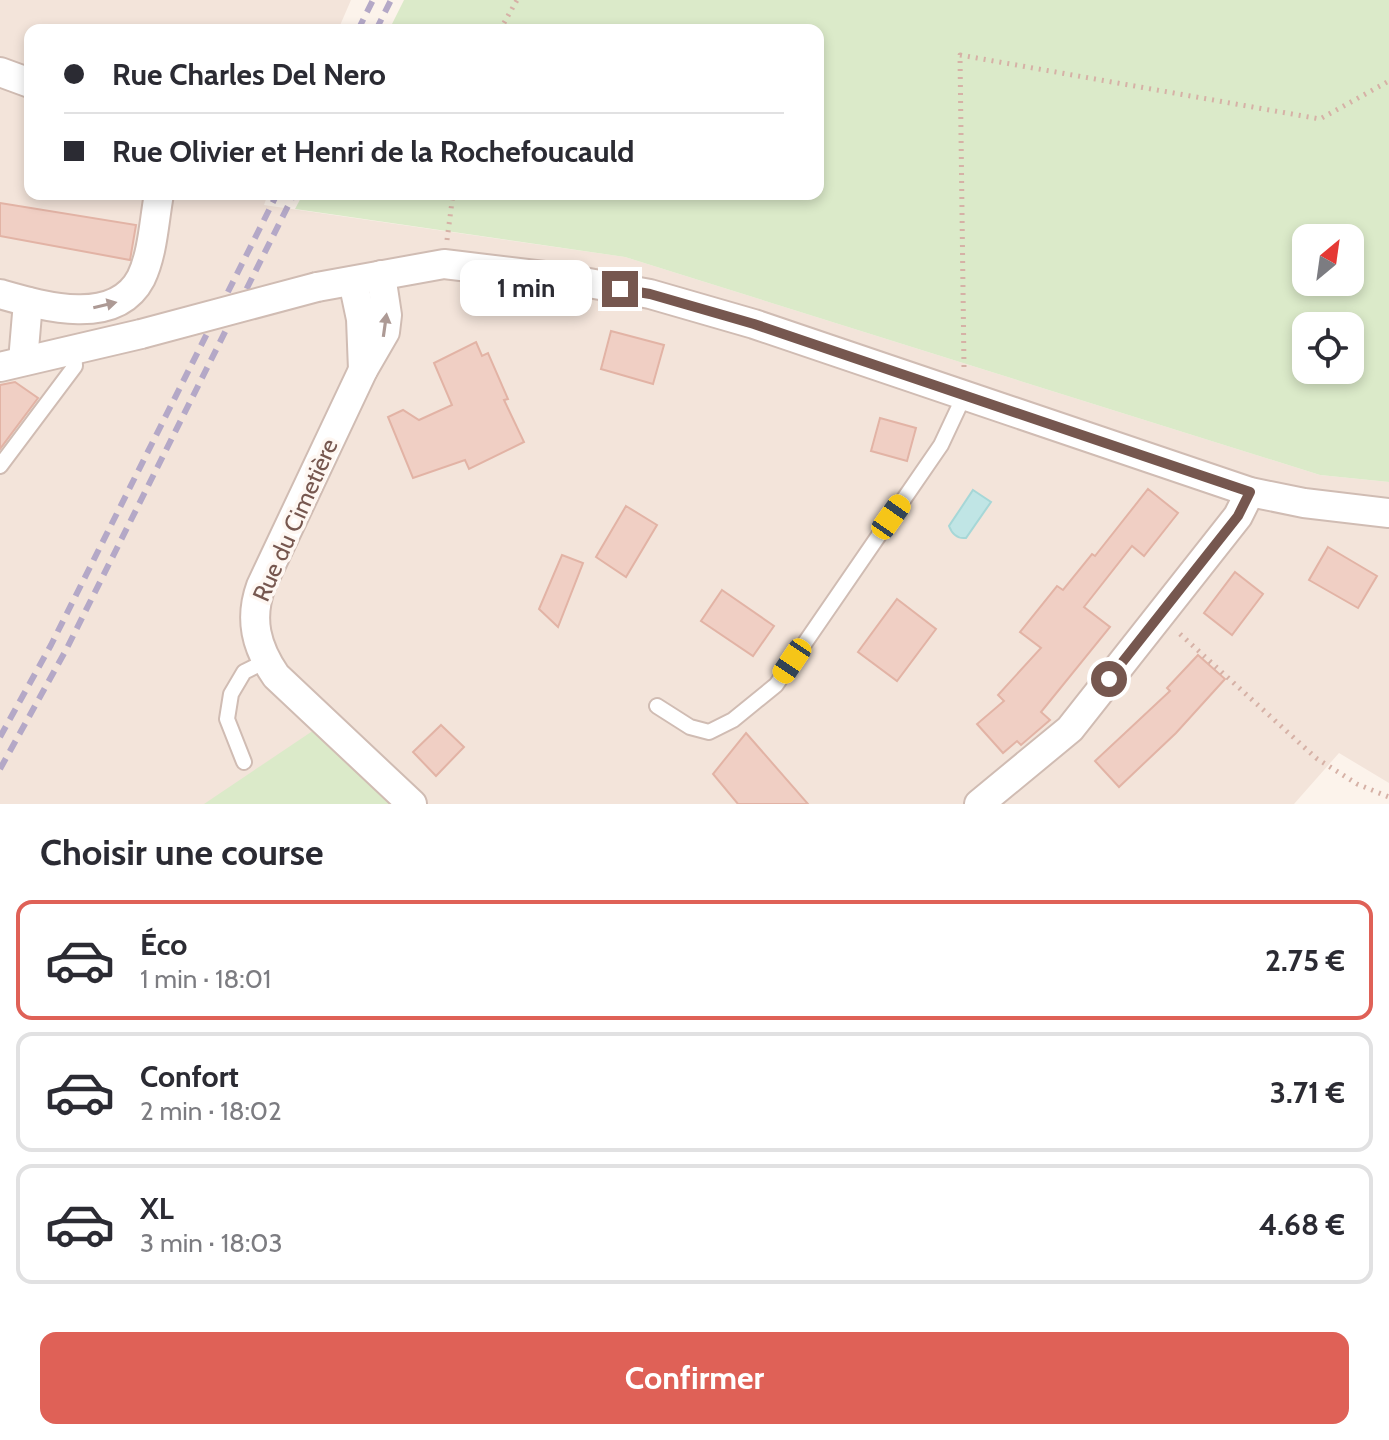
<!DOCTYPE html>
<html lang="fr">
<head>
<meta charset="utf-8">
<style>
  body { margin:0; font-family:Cabin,sans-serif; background:#f2f2f3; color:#2b2b33; height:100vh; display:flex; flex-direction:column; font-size:30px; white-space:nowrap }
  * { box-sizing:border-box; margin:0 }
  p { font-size:26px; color:#7c7c81 }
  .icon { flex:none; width:44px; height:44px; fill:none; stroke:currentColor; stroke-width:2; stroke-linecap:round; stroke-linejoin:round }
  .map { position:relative; height:804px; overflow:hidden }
  .drawer { display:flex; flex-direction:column; background:#fff; flex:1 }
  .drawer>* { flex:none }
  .hud { position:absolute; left:24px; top:24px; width:800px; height:176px; border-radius:16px; box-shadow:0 4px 12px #0003; display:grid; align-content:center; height:176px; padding:0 40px; background:#fff }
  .needle { width:52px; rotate:29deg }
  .tools { position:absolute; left:1292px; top:224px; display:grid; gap:16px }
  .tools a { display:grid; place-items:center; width:72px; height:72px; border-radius:16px; background:#fff; box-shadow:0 4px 12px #0003; font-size:40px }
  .end { position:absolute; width:36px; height:36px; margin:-18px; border:10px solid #76574f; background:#fff; box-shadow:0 0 0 4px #fff }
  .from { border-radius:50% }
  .bubble { position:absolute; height:56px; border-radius:16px; background:#fff; box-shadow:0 4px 12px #0003; font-size:26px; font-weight:700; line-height:56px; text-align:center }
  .car { position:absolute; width:24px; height:48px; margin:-24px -12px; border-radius:10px; box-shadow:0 0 6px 2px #0007; background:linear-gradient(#f5c518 24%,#345 0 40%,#f5c518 0 76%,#345 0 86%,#f5c518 0) }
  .hud b { display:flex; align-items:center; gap:28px; height:76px; font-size:30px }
  .hud b+b { border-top:2px solid #e1e1e2 }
  .hud i { width:20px; height:20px; background:#2b2b33 }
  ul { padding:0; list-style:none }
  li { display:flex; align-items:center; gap:24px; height:120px; margin:0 16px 12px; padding:0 24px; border:4px solid #e1e1e2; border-radius:16px }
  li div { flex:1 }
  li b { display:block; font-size:30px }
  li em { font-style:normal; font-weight:700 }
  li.current { border-color:#df6157 }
  li>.icon { width:72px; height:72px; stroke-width:1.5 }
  h2 { padding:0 40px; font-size:36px; line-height:96px }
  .action { display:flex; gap:16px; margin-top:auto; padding:16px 40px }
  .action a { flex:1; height:92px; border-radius:16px; background:#df6157; color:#fff; font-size:32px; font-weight:700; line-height:92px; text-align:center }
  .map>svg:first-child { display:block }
  .residential { fill:#f3e4da }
  .green { fill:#dbeac9; fill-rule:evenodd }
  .water { fill:#c0e5e5; stroke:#a6d7d7; stroke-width:2 }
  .building { fill:#f0cfc4; stroke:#e2b3a5; stroke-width:2 }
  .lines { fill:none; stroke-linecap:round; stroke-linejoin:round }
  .service-casing { stroke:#d0bcb3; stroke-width:18 }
  .minor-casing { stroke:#d0bcb3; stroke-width:32 }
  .path { stroke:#d6b1a6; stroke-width:5; stroke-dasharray:2 6; stroke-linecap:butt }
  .service { stroke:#fff; stroke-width:14 }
  .minor { stroke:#fff; stroke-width:28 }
  .rail { stroke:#b4a8c7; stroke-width:6; stroke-dasharray:12 8; stroke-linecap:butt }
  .minor-bridge-casing { stroke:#d0bcb3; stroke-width:32; stroke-linecap:butt }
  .minor-bridge { stroke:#fff; stroke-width:28 }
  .oneway { fill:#ad9a95 }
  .route { stroke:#76574f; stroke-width:10 }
  .labels { text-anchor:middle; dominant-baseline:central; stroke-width:7; stroke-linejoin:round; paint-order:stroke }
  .street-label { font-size:24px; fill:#76574f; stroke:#fef7f2 }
</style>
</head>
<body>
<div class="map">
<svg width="1389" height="804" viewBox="0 0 1389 804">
  <rect width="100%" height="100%" fill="#fcf3eb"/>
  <path class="residential" d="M 0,0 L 351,0 L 338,30 L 30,30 L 30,194 L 268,194 L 264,205 L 625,257 L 1320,475 L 1389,482 L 1389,783 L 1339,753 L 1294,804 L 0,804 Z"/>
  <g class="green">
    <path d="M 404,0 L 1389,0 L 1389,482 L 1320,475 L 625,257 L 295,209 L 303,194 L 818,194 L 818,30 L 389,30 ZM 1306,238 L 1350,238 L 1350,282 L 1306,282 ZM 1306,326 L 1350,326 L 1350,370 L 1306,370 Z"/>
    <path d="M 317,728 L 406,804 L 204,804 Z"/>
  </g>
  <path class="water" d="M 973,490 L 991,502 L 966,538 C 957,539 952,534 949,526 Z"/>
  <g class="building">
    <path d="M 0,203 L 136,225 L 130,260 L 0,236 Z"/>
    <path d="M 611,331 L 664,345 L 653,384 L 601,369 Z"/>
    <path d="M 476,342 L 482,356 L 488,353 L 508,399 L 504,400 L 524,442 L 469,469 L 465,460 L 413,478 L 388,417 L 403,410 L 419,420 L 452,405 L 434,363 Z"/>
    <path d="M 15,382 L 38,398 L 0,449 L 0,385 Z"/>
    <path d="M 880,418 L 916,428 L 907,461 L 871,451 Z"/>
    <path d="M 1148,489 L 1178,513 L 1144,556 L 1132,546 L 1084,607 L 1110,627 L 1041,712 L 1050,720 L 1021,745 L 1017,741 L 1003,753 L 977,724 L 1004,701 L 998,695 L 1041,648 L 1020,632 L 1057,586 L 1063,590 L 1092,554 L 1095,556 Z"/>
    <path d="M 626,506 L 657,525 L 626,577 L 596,557 Z"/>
    <path d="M 1328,547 L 1377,576 L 1358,608 L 1309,580 Z"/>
    <path d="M 562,555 L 583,563 L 558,627 L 539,609 Z"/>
    <path d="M 1235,572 L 1263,594 L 1232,635 L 1204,613 Z"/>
    <path d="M 722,590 L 774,626 L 753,656 L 701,621 Z"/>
    <path d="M 897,599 L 936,629 L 897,681 L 858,652 Z"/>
    <path d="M 1198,655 L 1225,679 L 1176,733 L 1119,787 L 1095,761 L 1170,691 L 1167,688 Z"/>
    <path d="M 441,725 L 464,747 L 436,776 L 413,752 Z"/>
    <path d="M 746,733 L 808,804 L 738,804 L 713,774 Z"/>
  </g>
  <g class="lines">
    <defs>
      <g id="service">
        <path d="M 0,466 L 75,366 L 74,348"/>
        <path d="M 657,706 L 690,727 L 709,732 L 733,720 L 776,685 L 941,445 L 964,396"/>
        <path d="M 244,762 L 227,719 L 231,694 L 244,672 L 266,661"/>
      </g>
      <g id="minor">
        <path d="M 0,72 L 30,83"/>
        <path d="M 381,275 L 387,315 L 385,332 L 363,370 L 261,586 C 249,619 256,647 276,676 L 412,804"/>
        <path d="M 353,281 L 361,319 L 363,370"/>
        <path d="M 317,287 L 444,264 L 561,278 L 650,294 L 754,324 L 1250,492 L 1304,503 L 1389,513"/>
        <path d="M 0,294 C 42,306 115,328 141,278 C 153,253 154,221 159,194"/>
        <path d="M 23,361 L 28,302"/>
        <path d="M 0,367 L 141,334"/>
        <path d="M 979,804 L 1070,729 L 1238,516 L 1250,492"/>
      </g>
    </defs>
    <use href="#service" class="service-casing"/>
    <use href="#minor" class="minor-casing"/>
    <g class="path">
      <path d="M 500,30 L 517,0"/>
      <path d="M 447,240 L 453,194"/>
      <path d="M 964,367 L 960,55 L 1320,119 L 1389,81"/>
      <path d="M 1180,634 L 1316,758 L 1357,784 L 1389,797"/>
    </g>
    <use href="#service" class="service"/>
    <use href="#minor" class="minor"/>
    <g class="rail">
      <path d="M 358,30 L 373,0"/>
      <path d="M 376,30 L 391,0"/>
      <path d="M 0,737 L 51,645 L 277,194"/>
      <path d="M 0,769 L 66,650 L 294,194"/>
    </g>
    <defs>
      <path id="minor-bridge" d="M 141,334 L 317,287"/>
    </defs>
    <use href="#minor-bridge" class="minor-bridge-casing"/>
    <use href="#minor-bridge" class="minor-bridge"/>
  </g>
  <defs><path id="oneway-solid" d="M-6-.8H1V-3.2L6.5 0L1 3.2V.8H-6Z" transform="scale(2)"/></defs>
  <g class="oneway">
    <use href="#oneway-solid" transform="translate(105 305) rotate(-13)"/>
    <use href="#oneway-solid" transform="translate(385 325) rotate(-82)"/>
  </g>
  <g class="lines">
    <path class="route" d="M 620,289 L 650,294 L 754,324 L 1250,492 L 1238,516 L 1109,679"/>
  </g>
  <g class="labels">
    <g class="street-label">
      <text transform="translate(295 520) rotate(-66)">Rue du Cimetière</text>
    </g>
  </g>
</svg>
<div class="tools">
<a><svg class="needle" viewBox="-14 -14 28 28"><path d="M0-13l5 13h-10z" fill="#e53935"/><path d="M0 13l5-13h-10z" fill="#7c7c81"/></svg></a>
<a><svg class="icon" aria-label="locate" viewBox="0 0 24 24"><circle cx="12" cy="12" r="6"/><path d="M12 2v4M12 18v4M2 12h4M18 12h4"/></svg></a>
</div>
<i class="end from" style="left:1109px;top:679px"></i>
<i class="end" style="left:620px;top:289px"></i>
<div class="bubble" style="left:460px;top:260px;width:132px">1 min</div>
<i class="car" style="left:891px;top:517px;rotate:35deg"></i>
<i class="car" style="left:792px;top:661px;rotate:214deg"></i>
<div class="hud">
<b><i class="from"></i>Rue Charles Del Nero</b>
<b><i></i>Rue Olivier et Henri de la Rochefoucauld</b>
</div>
</div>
<section class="drawer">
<h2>Choisir une course</h2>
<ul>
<li class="current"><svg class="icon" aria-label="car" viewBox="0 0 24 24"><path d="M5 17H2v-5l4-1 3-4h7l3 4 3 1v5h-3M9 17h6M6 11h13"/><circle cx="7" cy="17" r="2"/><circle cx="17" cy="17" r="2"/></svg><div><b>Éco</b><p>1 min · 18:01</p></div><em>2.75 €</em></li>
<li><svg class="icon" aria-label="car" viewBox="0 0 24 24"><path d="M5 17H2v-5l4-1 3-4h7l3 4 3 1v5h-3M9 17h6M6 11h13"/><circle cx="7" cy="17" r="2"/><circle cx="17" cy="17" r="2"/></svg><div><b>Confort</b><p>2 min · 18:02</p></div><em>3.71 €</em></li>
<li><svg class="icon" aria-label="car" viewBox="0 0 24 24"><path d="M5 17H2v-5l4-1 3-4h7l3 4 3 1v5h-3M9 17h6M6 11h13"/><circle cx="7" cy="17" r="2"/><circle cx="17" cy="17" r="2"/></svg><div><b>XL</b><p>3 min · 18:03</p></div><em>4.68 €</em></li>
</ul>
<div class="action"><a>Confirmer</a></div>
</section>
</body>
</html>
